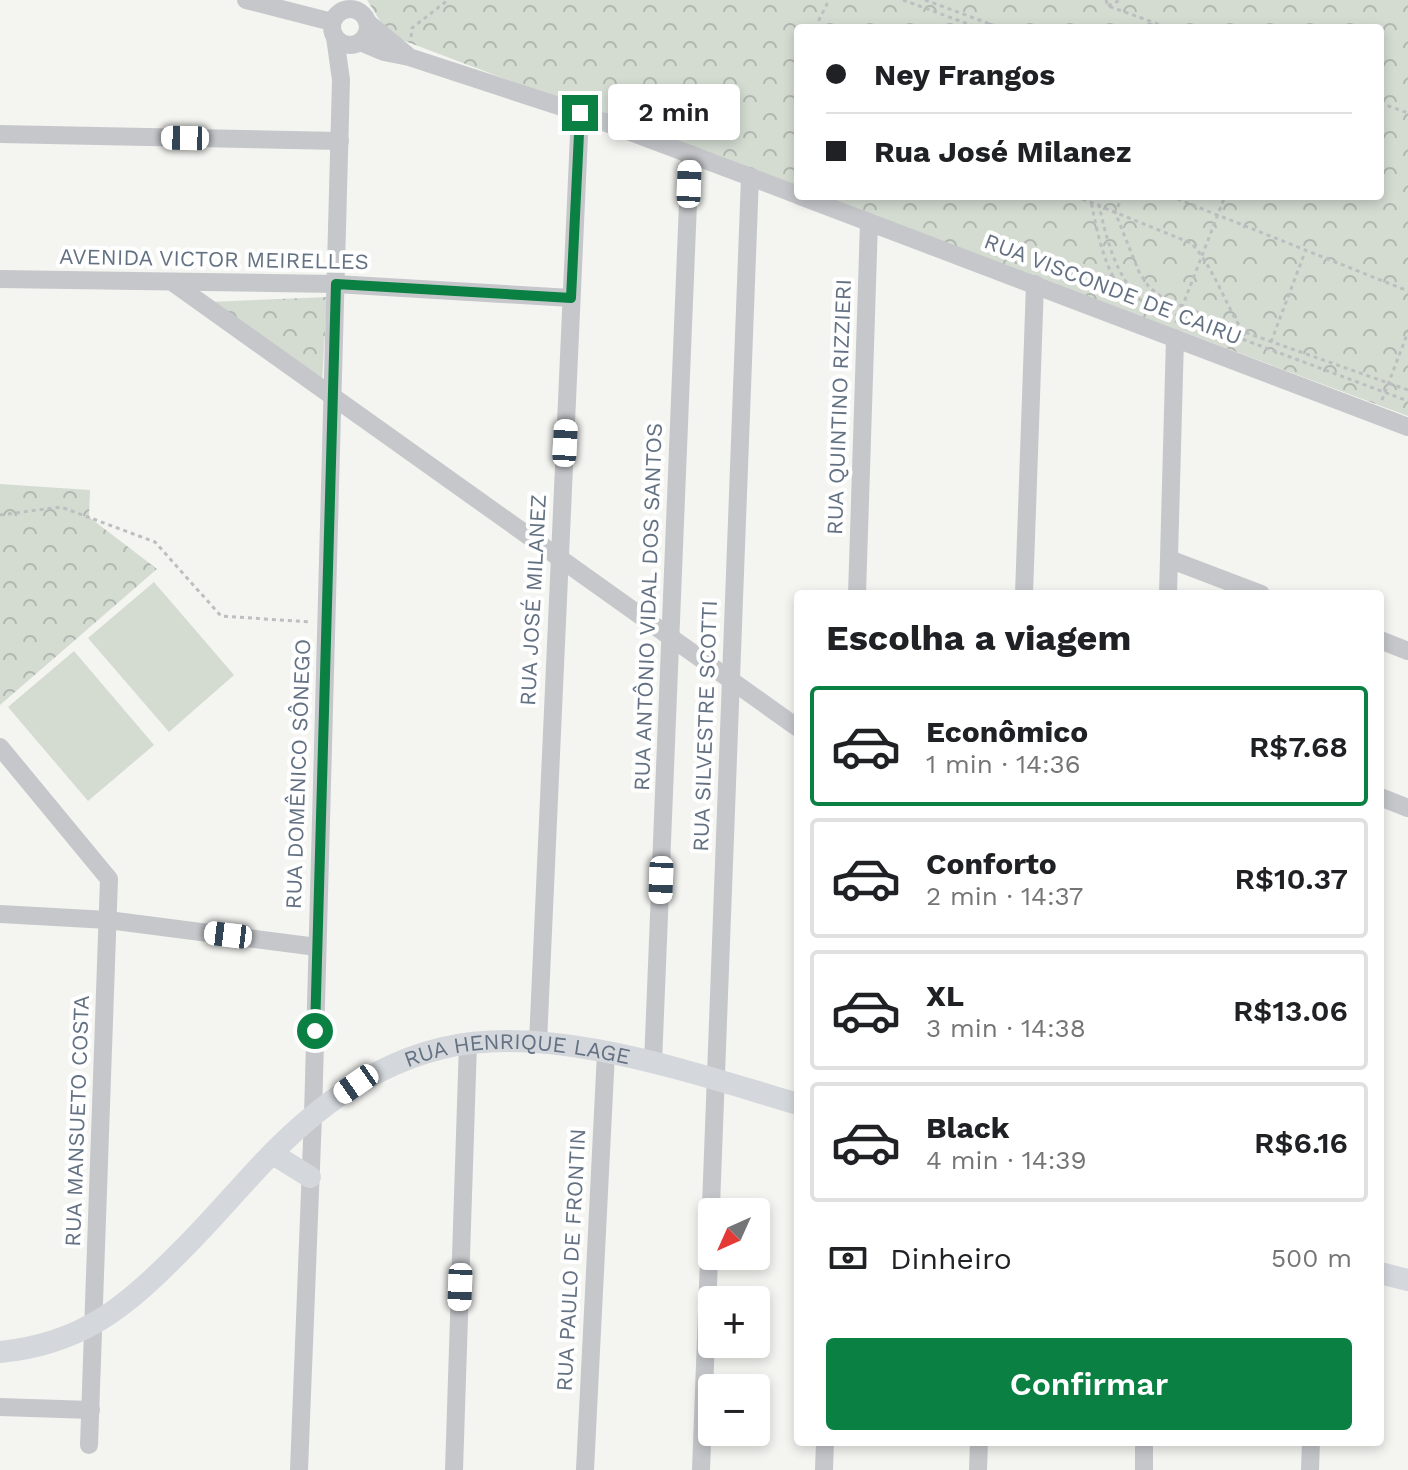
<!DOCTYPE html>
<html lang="pt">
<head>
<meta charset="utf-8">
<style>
  body { margin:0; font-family:"Work Sans",sans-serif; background:#f6f6f6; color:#202124; height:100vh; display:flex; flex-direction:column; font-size:30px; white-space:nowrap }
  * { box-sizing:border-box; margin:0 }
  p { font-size:26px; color:#757577 }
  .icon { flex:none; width:44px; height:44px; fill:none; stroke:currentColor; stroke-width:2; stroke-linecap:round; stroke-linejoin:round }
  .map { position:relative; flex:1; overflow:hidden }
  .drawer { position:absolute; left:794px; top:590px; width:590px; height:856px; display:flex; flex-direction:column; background:#fff; border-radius:8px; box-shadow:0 4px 12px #0003 }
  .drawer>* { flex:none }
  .banner { position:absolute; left:794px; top:24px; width:590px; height:176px; border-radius:8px; box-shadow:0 4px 12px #0003; display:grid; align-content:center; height:176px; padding:0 32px; background:#fff }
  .needle { width:52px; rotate:225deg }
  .tools { position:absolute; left:698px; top:1198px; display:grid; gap:16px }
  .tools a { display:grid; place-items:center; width:72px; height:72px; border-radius:8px; background:#fff; box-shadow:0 4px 12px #0003; font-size:40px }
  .end { position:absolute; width:36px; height:36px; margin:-18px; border:10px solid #0b8043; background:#fff; box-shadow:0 0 0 4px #fff }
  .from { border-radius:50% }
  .bubble { position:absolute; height:56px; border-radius:8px; background:#fff; box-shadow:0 4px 12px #0003; font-size:26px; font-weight:600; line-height:56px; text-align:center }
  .car { position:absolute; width:24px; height:48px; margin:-24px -12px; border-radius:10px; box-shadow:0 0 6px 2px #0007; background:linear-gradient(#fff 24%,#345 0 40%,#fff 0 76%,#345 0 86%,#fff 0) }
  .banner b { display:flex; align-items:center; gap:28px; height:76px; font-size:30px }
  .banner b+b { border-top:2px solid #e0e0e0 }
  .banner i { width:20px; height:20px; background:#202124 }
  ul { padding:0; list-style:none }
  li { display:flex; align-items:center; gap:24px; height:120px; margin:0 16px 12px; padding:0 16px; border:4px solid #e0e0e0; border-radius:8px }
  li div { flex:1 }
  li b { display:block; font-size:30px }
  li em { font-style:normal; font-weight:600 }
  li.active { border-color:#0b8043 }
  li>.icon { width:72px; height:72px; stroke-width:1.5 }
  h2 { padding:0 32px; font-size:36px; line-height:96px }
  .pay { display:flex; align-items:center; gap:20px; height:88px; padding:0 32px; font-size:30px }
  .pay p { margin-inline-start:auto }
  .action { display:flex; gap:16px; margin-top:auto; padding:16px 32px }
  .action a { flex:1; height:92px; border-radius:8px; background:#0b8043; color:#fff; font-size:32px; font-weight:600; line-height:92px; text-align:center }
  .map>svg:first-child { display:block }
  .green { fill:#d4dcd2 }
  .forest { fill:url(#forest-crowns) }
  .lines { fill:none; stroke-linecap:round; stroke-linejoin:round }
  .path { stroke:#bcbec0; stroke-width:3; stroke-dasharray:4 4; stroke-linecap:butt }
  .minor { stroke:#c5c7cb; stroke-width:18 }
  .major { stroke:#d4d8dc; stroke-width:22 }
  .route { stroke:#0b8043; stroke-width:10 }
  .labels { text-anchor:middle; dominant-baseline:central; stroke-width:8; stroke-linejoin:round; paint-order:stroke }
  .street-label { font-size:22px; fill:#637183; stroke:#fff }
</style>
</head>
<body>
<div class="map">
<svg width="1408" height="1470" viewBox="0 0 1408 1470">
  <defs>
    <pattern id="forest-crowns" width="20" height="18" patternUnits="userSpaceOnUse" patternTransform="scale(2)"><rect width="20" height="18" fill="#d4dcd2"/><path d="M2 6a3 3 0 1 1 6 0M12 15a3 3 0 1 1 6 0" fill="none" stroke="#b0b7b0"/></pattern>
  </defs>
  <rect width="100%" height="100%" fill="#f4f5f1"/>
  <g class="green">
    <path d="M 154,582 L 234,675 L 169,732 L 88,638 Z"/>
    <path d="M 74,651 L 154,745 L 88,801 L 8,707 Z"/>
  </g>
  <g class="forest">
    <path d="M 367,0 L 1408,0 L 1408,416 L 817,196 L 1380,196 L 1380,28 L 798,28 L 798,189 L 394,37 L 387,32 Z"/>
    <path d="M 327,297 L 322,383 L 208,302 Z"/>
    <path d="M 0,484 L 90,490 L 89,517 L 157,569 L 0,705 Z"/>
  </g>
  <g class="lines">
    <g class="path">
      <path d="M 903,0 L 979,28"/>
      <path d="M 925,0 L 1001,28"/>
      <path d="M 1106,0 L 1108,6 L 1169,28"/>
      <path d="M 1108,6 L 1120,0"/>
      <path d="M 815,28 L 829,0"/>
      <path d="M 411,37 L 412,28 L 448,0"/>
      <path d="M 1380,103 L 1408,113"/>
      <path d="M 1075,196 L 1191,243 C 1214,267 1224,303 1243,331"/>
      <path d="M 1090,196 C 1097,232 1105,277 1132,303"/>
      <path d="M 1097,196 C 1105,233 1114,276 1143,302 L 1408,401"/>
      <path d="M 1123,196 L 1115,212 L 1139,272 L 1149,287 L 1163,298 L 1244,332 L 1408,390"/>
      <path d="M 1170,196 L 1408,291"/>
      <path d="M 1176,323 L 1225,196"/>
      <path d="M 1271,342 L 1305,252"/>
      <path d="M 1382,400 L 1408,332"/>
      <path d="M 0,515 L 61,507 L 155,542 L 221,616 L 310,622"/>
    </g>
    <g class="minor">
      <path d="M 246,0 L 332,22"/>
      <circle cx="350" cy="27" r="18"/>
      <path d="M 367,22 L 407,55"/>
      <path d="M 360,42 L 384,52 L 409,57 L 580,113 L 798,195"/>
      <path d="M 0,134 L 340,141"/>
      <path d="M 800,196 L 1408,427"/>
      <path d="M 0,279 L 336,284 L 571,298"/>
      <path d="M 172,282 L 798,728"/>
      <path d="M 1169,559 L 1261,594"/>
      <path d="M 857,594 L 869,222"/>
      <path d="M 1024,594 L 1035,284"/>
      <path d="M 1168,594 L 1175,338"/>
      <path d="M 1380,640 L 1408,651"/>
      <path d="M 0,747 L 109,879 L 89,1445"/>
      <path d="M 1380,797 L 1408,808"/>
      <path d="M 0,914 L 108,920 L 317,947"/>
      <path d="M 538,1042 L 580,113"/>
      <path d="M 653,1063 L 690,154"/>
      <path d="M 0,1407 L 91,1410"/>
      <path d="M 299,1470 L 313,1116 L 341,80 L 335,37"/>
      <path d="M 454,1470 L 468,1043"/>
      <path d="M 585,1470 L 606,1053"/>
      <path d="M 701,1470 L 750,177"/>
      <path d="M 824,1470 L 825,1442"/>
      <path d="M 978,1470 L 979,1442"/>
      <path d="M 1144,1470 L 1144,1442"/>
      <path d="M 1310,1470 L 1311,1442"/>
    </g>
    <g class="major">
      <path d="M 273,1154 L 310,1177"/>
      <path d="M 1380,1273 L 1408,1280"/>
      <path id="s1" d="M 0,1352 C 81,1344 125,1308 180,1252 C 226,1207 265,1154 315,1114 C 353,1083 396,1059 443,1048 C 550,1022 695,1074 798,1104"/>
    </g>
  </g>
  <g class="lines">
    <path class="route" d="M 315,1031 L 336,284 L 571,298 L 580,113"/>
  </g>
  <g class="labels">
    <g class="street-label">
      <text transform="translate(214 259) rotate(1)">AVENIDA VICTOR MEIRELLES</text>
      <text transform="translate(1113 289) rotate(21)">RUA VISCONDE DE CAIRU</text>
      <text transform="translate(839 407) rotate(-88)">RUA QUINTINO RIZZIERI</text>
      <text transform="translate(533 600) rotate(-87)">RUA JOSÉ MILANEZ</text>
      <text transform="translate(648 607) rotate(-88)">RUA ANTÔNIO VIDAL DOS SANTOS</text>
      <text transform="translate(705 726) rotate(-88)">RUA SILVESTRE SCOTTI</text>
      <text transform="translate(298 774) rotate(-88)">RUA DOMÊNICO SÔNEGO</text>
      <text stroke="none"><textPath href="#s1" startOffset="624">RUA HENRIQUE LAGE</textPath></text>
      <text transform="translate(77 1121) rotate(-88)">RUA MANSUETO COSTA</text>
      <text transform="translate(571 1260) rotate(-87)">RUA PAULO DE FRONTIN</text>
    </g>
  </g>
</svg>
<div class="tools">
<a><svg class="needle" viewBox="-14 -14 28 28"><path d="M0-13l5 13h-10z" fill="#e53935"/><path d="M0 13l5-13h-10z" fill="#757577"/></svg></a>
<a>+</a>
<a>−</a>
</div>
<i class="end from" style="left:315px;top:1031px"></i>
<i class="end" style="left:580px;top:113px"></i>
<div class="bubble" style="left:608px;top:84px;width:132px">2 min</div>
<i class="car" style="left:185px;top:138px;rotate:271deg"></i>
<i class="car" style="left:689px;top:184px;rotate:2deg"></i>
<i class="car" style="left:565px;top:443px;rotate:3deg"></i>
<i class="car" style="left:661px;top:880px;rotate:182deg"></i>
<i class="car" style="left:228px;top:935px;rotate:277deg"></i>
<i class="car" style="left:356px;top:1084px;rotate:235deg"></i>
<i class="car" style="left:460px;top:1287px;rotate:182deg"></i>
<div class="banner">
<b><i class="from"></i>Ney Frangos</b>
<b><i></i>Rua José Milanez</b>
</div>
<section class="drawer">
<h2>Escolha a viagem</h2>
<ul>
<li class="active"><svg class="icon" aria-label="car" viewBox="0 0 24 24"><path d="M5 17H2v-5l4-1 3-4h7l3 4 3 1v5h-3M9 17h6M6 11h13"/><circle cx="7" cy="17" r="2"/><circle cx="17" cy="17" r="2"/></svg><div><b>Econômico</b><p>1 min · 14:36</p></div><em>R$7.68</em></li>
<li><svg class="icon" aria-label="car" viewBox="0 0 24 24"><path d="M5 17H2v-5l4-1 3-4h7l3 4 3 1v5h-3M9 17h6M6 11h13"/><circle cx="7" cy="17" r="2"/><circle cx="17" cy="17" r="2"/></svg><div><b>Conforto</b><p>2 min · 14:37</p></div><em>R$10.37</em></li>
<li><svg class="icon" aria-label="car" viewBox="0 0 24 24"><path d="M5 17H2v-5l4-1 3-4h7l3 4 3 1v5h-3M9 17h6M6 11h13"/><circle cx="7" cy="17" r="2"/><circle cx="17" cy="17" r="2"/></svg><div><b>XL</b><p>3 min · 14:38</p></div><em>R$13.06</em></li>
<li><svg class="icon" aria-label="car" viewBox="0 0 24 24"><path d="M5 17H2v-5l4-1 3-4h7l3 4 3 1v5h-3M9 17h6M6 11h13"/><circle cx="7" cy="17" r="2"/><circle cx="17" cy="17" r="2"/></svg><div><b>Black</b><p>4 min · 14:39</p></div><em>R$6.16</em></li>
</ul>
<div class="pay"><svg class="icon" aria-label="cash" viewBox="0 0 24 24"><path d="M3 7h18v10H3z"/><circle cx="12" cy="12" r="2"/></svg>Dinheiro<p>500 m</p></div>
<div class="action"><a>Confirmar</a></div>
</section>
</div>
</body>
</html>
